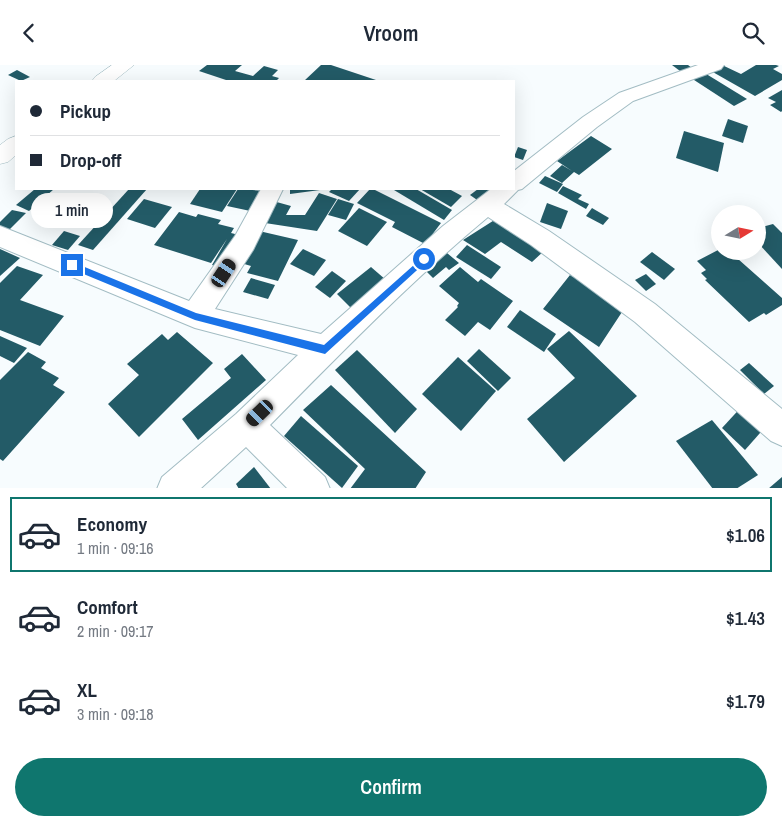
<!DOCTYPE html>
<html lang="en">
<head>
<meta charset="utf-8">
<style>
  body { margin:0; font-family:"Archivo Narrow",sans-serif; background:#f6f6f7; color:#1f2937; height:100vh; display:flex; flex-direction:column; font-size:19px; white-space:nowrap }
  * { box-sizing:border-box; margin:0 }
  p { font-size:16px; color:#747a83 }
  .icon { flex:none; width:28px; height:28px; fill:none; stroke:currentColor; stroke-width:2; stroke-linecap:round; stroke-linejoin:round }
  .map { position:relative; height:423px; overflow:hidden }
  .drawer { display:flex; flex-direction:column; background:#fff; flex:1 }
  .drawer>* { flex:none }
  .hud { position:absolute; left:15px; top:15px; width:500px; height:110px; border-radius:0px; box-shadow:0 5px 20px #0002; display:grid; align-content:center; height:110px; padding:0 15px; background:#fff }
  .needle { width:32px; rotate:80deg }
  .tools { position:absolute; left:711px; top:140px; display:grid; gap:10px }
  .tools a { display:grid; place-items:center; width:55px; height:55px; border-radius:50%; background:#fff; box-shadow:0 5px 20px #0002; font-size:25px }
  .end { position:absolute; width:22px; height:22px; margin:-11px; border:6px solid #1a73e8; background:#fff; box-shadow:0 0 0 2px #fff }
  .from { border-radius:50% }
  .bubble { position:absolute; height:35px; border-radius:18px; background:#fff; box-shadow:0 5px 20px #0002; font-size:16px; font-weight:600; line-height:35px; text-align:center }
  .car { position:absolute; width:15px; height:30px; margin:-15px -8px; border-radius:6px; box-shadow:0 0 4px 1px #0007; background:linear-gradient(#222 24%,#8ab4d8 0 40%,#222 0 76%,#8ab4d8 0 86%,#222 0) }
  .hud b { display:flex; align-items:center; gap:18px; height:48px; font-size:19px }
  .hud b+b { border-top:1px solid #e0e1e3 }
  .hud i { width:12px; height:12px; background:#1f2937 }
  ul { padding:9px 0 0; list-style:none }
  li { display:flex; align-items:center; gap:15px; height:75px; margin:0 10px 8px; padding:0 5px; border:2px solid transparent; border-radius:0px }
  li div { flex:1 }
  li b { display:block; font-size:19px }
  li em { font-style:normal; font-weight:600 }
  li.current { border-color:#0f766e }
  li>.icon { width:45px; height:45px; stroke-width:1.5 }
  .action { display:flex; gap:10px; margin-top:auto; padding:10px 15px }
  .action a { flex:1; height:58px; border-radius:30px; background:#0f766e; color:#fff; font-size:20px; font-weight:600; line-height:58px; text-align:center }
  header { display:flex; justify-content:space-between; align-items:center; height:65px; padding:0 15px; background:#fff; font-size:22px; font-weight:600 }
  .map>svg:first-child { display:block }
  .building { fill:#235b67 }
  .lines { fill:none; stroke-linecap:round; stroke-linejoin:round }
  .street-casing { stroke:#a2bcc3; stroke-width:2 }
  .secondary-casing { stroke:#a2bcc3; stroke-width:1 }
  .street { fill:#fff; fill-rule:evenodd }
  .secondary { fill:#fff; fill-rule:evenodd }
  .route { fill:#1a73e8 }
</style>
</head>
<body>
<header><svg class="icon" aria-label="back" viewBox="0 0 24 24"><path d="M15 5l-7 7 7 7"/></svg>Vroom<svg class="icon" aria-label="search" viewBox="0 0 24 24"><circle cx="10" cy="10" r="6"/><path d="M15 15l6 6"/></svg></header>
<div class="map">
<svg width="782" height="424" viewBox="0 0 782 424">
  <rect width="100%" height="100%" fill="#f7fcfe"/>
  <g class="building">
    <path d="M 207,0 L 242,0 L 235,6 L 253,11 L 264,1 L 278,5 L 272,11 L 279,13 L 276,16 L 229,16 L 199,6 Z"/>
    <path d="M 321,0 L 331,0 L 376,15 L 374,16 L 304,16 Z"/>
    <path d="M 672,0 L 688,0 L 692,3 L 680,6 Z"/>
    <path d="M 722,0 L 741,9 L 756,0 L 776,0 L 779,1 L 773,4 L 782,9 L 782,15 L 755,31 L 711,6 Z"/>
    <path d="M 17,5 L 30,12 L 21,16 L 8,10 Z"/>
    <path d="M 703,7 L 747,34 L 734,41 L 691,13 Z"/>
    <path d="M 782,25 L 782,46 L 781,47 L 770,40 L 776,37 L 768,33 Z"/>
    <path d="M 728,54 L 748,61 L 743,78 L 722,71 Z"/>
    <path d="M 684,66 L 724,78 L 718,107 L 676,93 Z"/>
    <path d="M 591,71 L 612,84 L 579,110 L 574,107 L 562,118 L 550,111 L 562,100 L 572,106 L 557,96 Z"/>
    <path d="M 518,82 L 527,85 L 523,95 L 514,92 Z"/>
    <path d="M 545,111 L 563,119 L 557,127 L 539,118 Z"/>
    <path d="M 563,121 L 582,130 L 578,134 L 589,139 L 586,144 L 558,128 Z"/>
    <path d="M 35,124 L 54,124 L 29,146 L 16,140 Z"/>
    <path d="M 129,124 L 147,124 L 93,185 L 78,180 Z"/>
    <path d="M 200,124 L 237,124 L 222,147 L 190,139 Z"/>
    <path d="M 238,124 L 266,126 L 255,147 L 227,141 Z"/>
    <path d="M 290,124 L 320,124 L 320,125 L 290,129 Z"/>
    <path d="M 332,124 L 360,124 L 349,136 L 329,127 Z"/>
    <path d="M 370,124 L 373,124 L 441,158 L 425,179 L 392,162 L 395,157 L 357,138 Z"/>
    <path d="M 395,124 L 416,124 L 452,145 L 444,155 L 394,125 Z"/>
    <path d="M 420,124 L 449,124 L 462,131 L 451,142 Z"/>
    <path d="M 478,124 L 499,124 L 483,139 L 470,130 Z"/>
    <path d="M 319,128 L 337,134 L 317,166 L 265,158 L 273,136 L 291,141 L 286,150 L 305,150 Z"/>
    <path d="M 144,134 L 172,142 L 155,163 L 127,154 Z"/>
    <path d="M 338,134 L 354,139 L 346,155 L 328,150 Z"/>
    <path d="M 72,137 L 88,142 L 78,152 L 62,148 Z"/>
    <path d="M 547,138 L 568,146 L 561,164 L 540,157 Z"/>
    <path d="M 359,143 L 387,157 L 367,181 L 338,166 Z"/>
    <path d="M 592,143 L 609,153 L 603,160 L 586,151 Z"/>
    <path d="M 12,145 L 26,148 L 8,166 L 0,164 L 0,157 Z"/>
    <path d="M 179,147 L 196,152 L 198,149 L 221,155 L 218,159 L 234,163 L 231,168 L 243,171 L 224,204 L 212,200 L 227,174 L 211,198 L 154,180 Z"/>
    <path d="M 496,154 L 545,185 L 532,197 L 501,177 L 485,189 L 463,175 Z"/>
    <path d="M 773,159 L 782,168 L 782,204 L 758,178 L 758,163 Z"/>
    <path d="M 64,166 L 80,171 L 68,185 L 52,180 Z"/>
    <path d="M 259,166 L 298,175 L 278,216 L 247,208 L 251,201 L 241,198 Z"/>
    <path d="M 467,180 L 501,202 L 491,214 L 456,192 Z"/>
    <path d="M 0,184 L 20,193 L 0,211 Z"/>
    <path d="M 303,184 L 326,195 L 314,211 L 290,199 Z"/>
    <path d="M 720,184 L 720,186 L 729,186 L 782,233 L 782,240 L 766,250 L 764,248 L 749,257 L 705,215 L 707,214 L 701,208 L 706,205 L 697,196 Z"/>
    <path d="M 652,187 L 675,204 L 664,215 L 640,197 Z"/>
    <path d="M 447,188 L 459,198 L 449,205 L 446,202 L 433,213 L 425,205 Z"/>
    <path d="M 17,201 L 43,210 L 20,235 L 64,251 L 40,281 L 0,265 L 0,218 Z"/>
    <path d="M 371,202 L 386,215 L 352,244 L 337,229 Z"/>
    <path d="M 460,202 L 478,217 L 481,214 L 513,236 L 490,265 L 478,257 L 465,271 L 445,255 L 458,242 L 457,241 L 459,238 L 439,221 Z"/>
    <path d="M 332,206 L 346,216 L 330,233 L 315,222 Z"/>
    <path d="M 646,209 L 656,219 L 646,226 L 635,215 Z"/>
    <path d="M 570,210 L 573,212 L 575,210 L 616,239 L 614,242 L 622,247 L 599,282 L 543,244 Z"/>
    <path d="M 251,213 L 275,220 L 268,234 L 243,227 Z"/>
    <path d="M 520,245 L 556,269 L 544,287 L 507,262 Z"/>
    <path d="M 569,266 L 637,331 L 564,397 L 527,354 L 575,313 L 547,284 Z"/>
    <path d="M 177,267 L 213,298 L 139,372 L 108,339 L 139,310 L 127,299 L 162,269 L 168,275 Z"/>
    <path d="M 0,271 L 27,283 L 14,298 L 0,291 Z"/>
    <path d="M 479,284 L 511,313 L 498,326 L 467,296 Z"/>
    <path d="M 357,285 L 417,344 L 395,368 L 335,305 Z"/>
    <path d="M 28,287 L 46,297 L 41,303 L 59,313 L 53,320 L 65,327 L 3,396 L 0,394 L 0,315 Z"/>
    <path d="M 242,289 L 266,315 L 198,375 L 182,354 L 231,313 L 224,304 Z"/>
    <path d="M 458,292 L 496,326 L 461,366 L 422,329 Z"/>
    <path d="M 749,298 L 774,321 L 764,329 L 740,305 Z"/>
    <path d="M 331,320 L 426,407 L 415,424 L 350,424 L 365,404 L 303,345 Z"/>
    <path d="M 745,338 L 768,359 L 745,385 L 722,363 Z"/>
    <path d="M 301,351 L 358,401 L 342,423 L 284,371 Z"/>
    <path d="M 712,355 L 758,410 L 736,424 L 713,424 L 676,376 Z"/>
    <path d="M 254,402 L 271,424 L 239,424 L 236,419 Z"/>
    <path d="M 782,412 L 782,424 L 768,424 Z"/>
  </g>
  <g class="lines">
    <defs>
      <path id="street" d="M 698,0 L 724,0 L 721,4 L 633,36 L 597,62 L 522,124 L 518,125 L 504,139 L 549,166 L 655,239 L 782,344 L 782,381 L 771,376 L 635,257 L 531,180 L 488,152 C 411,216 340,289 270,360 L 325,412 L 330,424 L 288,424 L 246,382 L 200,424 L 157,424 L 162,412 L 236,349 L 298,290 L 195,263 L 0,182 L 0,161 L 189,236 L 235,171 L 261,124 L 283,124 L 253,185 L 215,244 L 321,269 L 443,161 L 491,124 L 514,124 L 514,106 L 583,52 L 619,28 Z"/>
      <g id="secondary">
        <path d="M 112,0 L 134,0 L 114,16 L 92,16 L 95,12 Z"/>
        <path d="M 16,71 L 16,90 L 8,97 L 0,99 L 0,80 L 8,74 Z"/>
      </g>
    </defs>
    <use href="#street" class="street-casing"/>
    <use href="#secondary" class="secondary-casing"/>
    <use href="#street" class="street"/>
    <use href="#secondary" class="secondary"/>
  </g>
  <path class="route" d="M 424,191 L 428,194 L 427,196 L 325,289 L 195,255 L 69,203 L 68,200 L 69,198 L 75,198 L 196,248 L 324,280 Z"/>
</svg>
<div class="tools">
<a><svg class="needle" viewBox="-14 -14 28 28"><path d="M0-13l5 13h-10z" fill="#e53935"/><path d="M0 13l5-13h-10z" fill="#747a83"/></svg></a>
</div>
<i class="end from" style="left:424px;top:194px"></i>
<i class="end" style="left:72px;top:200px"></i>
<div class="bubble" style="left:31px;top:128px;width:82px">1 min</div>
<i class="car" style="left:224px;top:208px;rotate:34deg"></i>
<i class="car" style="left:260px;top:348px;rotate:226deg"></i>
<div class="hud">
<b><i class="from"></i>Pickup</b>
<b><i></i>Drop-off</b>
</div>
</div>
<section class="drawer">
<ul>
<li class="current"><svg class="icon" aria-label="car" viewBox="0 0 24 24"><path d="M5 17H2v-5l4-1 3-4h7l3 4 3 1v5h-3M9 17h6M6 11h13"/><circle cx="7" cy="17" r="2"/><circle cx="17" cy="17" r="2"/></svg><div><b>Economy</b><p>1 min · 09:16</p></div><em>$1.06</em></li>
<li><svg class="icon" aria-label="car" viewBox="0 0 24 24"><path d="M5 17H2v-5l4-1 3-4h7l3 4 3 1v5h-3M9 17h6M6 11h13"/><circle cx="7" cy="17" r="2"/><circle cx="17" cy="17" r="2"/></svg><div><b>Comfort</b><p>2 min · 09:17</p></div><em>$1.43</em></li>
<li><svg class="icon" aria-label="car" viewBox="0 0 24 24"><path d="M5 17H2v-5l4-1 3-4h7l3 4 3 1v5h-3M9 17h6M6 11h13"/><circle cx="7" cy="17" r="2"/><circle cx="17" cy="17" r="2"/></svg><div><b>XL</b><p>3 min · 09:18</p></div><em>$1.79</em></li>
</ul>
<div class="action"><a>Confirm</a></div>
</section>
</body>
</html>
